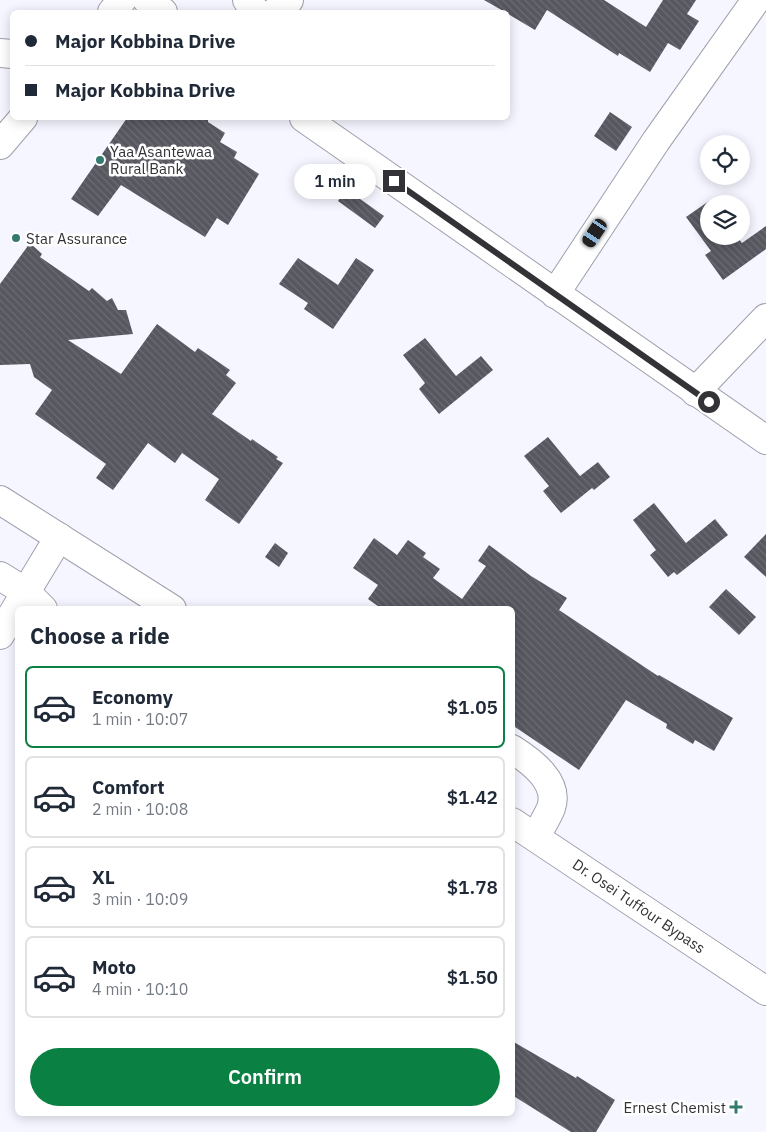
<!DOCTYPE html>
<html lang="en">
<head>
<meta charset="utf-8">
<style>
  body { margin:0; font-family:"IBM Plex Sans",sans-serif; background:#f6f6f7; color:#1f2937; height:100vh; display:flex; flex-direction:column; font-size:19px; white-space:nowrap }
  * { box-sizing:border-box; margin:0 }
  p { font-size:16px; color:#747a83 }
  .icon { flex:none; width:28px; height:28px; fill:none; stroke:currentColor; stroke-width:2; stroke-linecap:round; stroke-linejoin:round }
  .map { position:relative; flex:1; overflow:hidden }
  .side { position:absolute; left:15px; top:606px; width:500px; height:510px; display:flex; flex-direction:column; background:#fff; border-radius:8px; box-shadow:0 2px 12px #0003 }
  .side>* { flex:none }
  .top-card { position:absolute; left:10px; top:10px; width:500px; height:110px; border-radius:8px; box-shadow:0 2px 12px #0003; display:grid; align-content:center; height:110px; padding:0 15px; background:#fff }
  .controls { position:absolute; left:700px; top:135px; display:grid; gap:10px }
  .controls a { display:grid; place-items:center; width:50px; height:50px; border-radius:50%; background:#fff; box-shadow:0 2px 12px #0003; font-size:25px }
  .end { position:absolute; width:22px; height:22px; margin:-11px; border:6px solid #333337; background:#fff; box-shadow:0 0 0 2px #fff }
  .from { border-radius:50% }
  .bubble { position:absolute; height:35px; border-radius:18px; background:#fff; box-shadow:0 2px 12px #0003; font-size:16px; font-weight:600; line-height:35px; text-align:center }
  .car { position:absolute; width:15px; height:30px; margin:-15px -8px; border-radius:6px; box-shadow:0 0 4px 1px #0007; background:linear-gradient(#222 24%,#8ab4d8 0 40%,#222 0 76%,#8ab4d8 0 86%,#222 0) }
  .top-card b { display:flex; align-items:center; gap:18px; height:48px; font-size:19px }
  .top-card b+b { border-top:1px solid #e0e1e3 }
  .top-card i { width:12px; height:12px; background:#1f2937 }
  ul { padding:0; list-style:none }
  li { display:flex; align-items:center; gap:15px; height:82px; margin:0 10px 8px; padding:0 5px; border:2px solid #e0e1e3; border-radius:8px }
  li div { flex:1 }
  li b { display:block; font-size:19px }
  li em { font-style:normal; font-weight:600 }
  li.active { border-color:#0b8043 }
  li>.icon { width:45px; height:45px; stroke-width:1.5 }
  h2 { padding:0 15px; font-size:22px; line-height:60px }
  .action { display:flex; gap:10px; margin-top:auto; padding:10px 15px }
  .action a { flex:1; height:58px; border-radius:30px; background:#0b8043; color:#fff; font-size:20px; font-weight:600; line-height:58px; text-align:center }
  .map>svg:first-child { display:block }
  .building { fill:url(#building-back-hatch) }
  .lines { fill:none; stroke-linecap:round; stroke-linejoin:round }
  .minor-casing { stroke:#9e9fa9; stroke-width:30 }
  .major-casing { stroke:#9e9fa9; stroke-width:30 }
  .highway-casing { stroke:#9e9fa9; stroke-width:30 }
  .minor { stroke:#fff; stroke-width:28 }
  .major { stroke:#fff; stroke-width:28 }
  .highway { stroke:#fff; stroke-width:28 }
  .route { stroke:#333337; stroke-width:6 }
  .poi-dot { fill:#347a71; stroke:#fff; stroke-width:2 }
  .labels { text-anchor:middle; dominant-baseline:central; stroke-width:5; stroke-linejoin:round; paint-order:stroke }
  .poi-label { font-size:15px; fill:#333337; stroke:#fff; text-anchor:start }
  .street-label { font-size:15px; fill:#333337; stroke:#fff }
</style>
</head>
<body>
<div class="map">
<svg width="766" height="1132" viewBox="0 0 766 1132">
  <defs>
    <pattern id="building-back-hatch" width="6" height="6" patternUnits="userSpaceOnUse" patternTransform="scale(1.25)"><rect width="6" height="6" fill="#56575f"/><path d="M-1 5l2 2M0 0l6 6M5-1l2 2" fill="none" stroke="#6c6c73"/></pattern>
  </defs>
  <rect width="100%" height="100%" fill="#f5f6ff"/>
  <g class="building">
    <path d="M 484,0 L 604,0 L 646,27 L 663,0 L 696,0 L 687,14 L 699,21 L 680,50 L 668,43 L 650,72 L 619,53 L 618,56 L 547,10 L 535,30 L 508,14 L 508,12 L 505,12 Z"/>
    <path d="M 610,112 L 632,127 L 616,151 L 594,136 Z"/>
    <path d="M 127,118 L 208,118 L 208,122 L 225,133 L 220,142 L 237,152 L 234,158 L 259,174 L 228,225 L 217,218 L 205,237 L 121,185 L 98,216 L 71,199 Z"/>
    <path d="M 346,189 L 384,216 L 375,228 L 338,201 Z"/>
    <path d="M 709,201 L 709,236 L 736,236 L 742,243 L 766,226 L 766,249 L 723,280 L 705,255 L 711,251 L 686,217 Z"/>
    <path d="M 30,243 L 42,254 L 40,257 L 89,291 L 92,288 L 107,301 L 112,298 L 118,310 L 126,310 L 133,334 L 68,340 L 121,374 L 157,324 L 195,352 L 198,348 L 230,370 L 226,375 L 236,383 L 212,414 L 251,441 L 252,439 L 278,457 L 276,459 L 283,463 L 239,524 L 205,500 L 219,479 L 182,453 L 175,463 L 148,443 L 113,490 L 96,478 L 106,464 L 35,414 L 52,390 L 34,377 L 30,364 L 0,365 L 0,284 Z"/>
    <path d="M 298,258 L 338,285 L 356,258 L 374,270 L 333,329 L 304,309 L 308,303 L 279,284 Z"/>
    <path d="M 425,338 L 456,376 L 481,356 L 493,370 L 439,414 L 419,389 L 425,383 L 403,355 Z"/>
    <path d="M 548,437 L 580,476 L 598,462 L 610,477 L 594,490 L 592,488 L 561,513 L 543,491 L 549,486 L 524,456 Z"/>
    <path d="M 654,503 L 686,543 L 715,519 L 728,535 L 677,575 L 674,572 L 668,577 L 650,555 L 656,550 L 633,520 Z"/>
    <path d="M 766,534 L 766,577 L 744,557 Z"/>
    <path d="M 374,538 L 397,555 L 408,540 L 426,553 L 423,557 L 440,569 L 433,578 L 462,599 L 486,566 L 478,561 L 489,545 L 531,576 L 567,598 L 559,610 L 658,676 L 659,675 L 733,718 L 714,751 L 695,740 L 693,744 L 666,728 L 667,724 L 626,700 L 579,770 L 512,725 L 512,609 L 382,609 L 368,599 L 378,585 L 353,568 Z"/>
    <path d="M 275,543 L 288,553 L 279,567 L 265,557 Z"/>
    <path d="M 726,589 L 756,617 L 739,635 L 709,607 Z"/>
    <path d="M 512,1041 L 576,1078 L 577,1076 L 615,1100 L 596,1132 L 571,1132 L 512,1095 Z"/>
  </g>
  <g class="lines">
    <defs>
      <g id="minor">
        <path d="M 147,0 L 163,12"/>
        <path d="M 247,0 L 256,12"/>
        <path d="M 275,12 L 289,0"/>
        <path d="M 0,53 L 12,54"/>
        <path d="M 304,118 L 766,440"/>
        <path d="M 555,294 L 656,141 L 756,0"/>
        <path d="M 695,392 L 766,318"/>
        <path d="M 0,576 L 26,592 L 43,609"/>
        <path d="M 0,635 L 59,537"/>
        <path d="M 512,749 C 531,761 560,782 551,808 C 547,818 540,828 536,837"/>
      </g>
      <g id="major">
        <path d="M 112,12 L 122,0"/>
        <path d="M 0,145 L 23,118"/>
      </g>
      <g id="highway">
        <path d="M 0,500 L 172,609"/>
        <path d="M 512,822 L 766,991"/>
      </g>
    </defs>
    <use href="#minor" class="minor-casing"/>
    <use href="#major" class="major-casing"/>
    <use href="#highway" class="highway-casing"/>
    <use href="#minor" class="minor"/>
    <use href="#major" class="major"/>
    <use href="#highway" class="highway"/>
  </g>
  <g class="lines">
    <path class="route" d="M 394,181 L 709,402"/>
  </g>
  <g class="poi-dot">
    <circle cx="100" cy="160" r="5"/>
    <circle cx="16" cy="238" r="5"/>
    <path d="M733.5 1099.5h5v5h5v5h-5v5h-5v-5h-5v-5h5z"/>
  </g>
  <g class="labels">
    <g class="poi-label">
      <text x="110" y="151">Yaa Asantewaa<tspan x="110" dy="17">Rural Bank</tspan></text>
      <text x="26" y="238">Star Assurance</text>
      <text x="726" y="1107" text-anchor="end">Ernest Chemist</text>
    </g>
    <g class="street-label">
      <text transform="translate(639 906) rotate(34)">Dr. Osei Tuffour Bypass</text>
    </g>
  </g>
</svg>
<div class="controls">
<a><svg class="icon" aria-label="locate" viewBox="0 0 24 24"><circle cx="12" cy="12" r="6"/><path d="M12 2v4M12 18v4M2 12h4M18 12h4"/></svg></a>
<a><svg class="icon" aria-label="layers" viewBox="0 0 24 24"><path d="M12 4l9 5-9 5-9-5zM3 14l9 5 9-5"/></svg></a>
</div>
<i class="end from" style="left:709px;top:402px"></i>
<i class="end" style="left:394px;top:181px"></i>
<div class="bubble" style="left:294px;top:164px;width:82px">1 min</div>
<i class="car" style="left:595px;top:233px;rotate:214deg"></i>
<div class="top-card">
<b><i class="from"></i>Major Kobbina Drive</b>
<b><i></i>Major Kobbina Drive</b>
</div>
<section class="side">
<h2>Choose a ride</h2>
<ul>
<li class="active"><svg class="icon" aria-label="car" viewBox="0 0 24 24"><path d="M5 17H2v-5l4-1 3-4h7l3 4 3 1v5h-3M9 17h6M6 11h13"/><circle cx="7" cy="17" r="2"/><circle cx="17" cy="17" r="2"/></svg><div><b>Economy</b><p>1 min · 10:07</p></div><em>$1.05</em></li>
<li><svg class="icon" aria-label="car" viewBox="0 0 24 24"><path d="M5 17H2v-5l4-1 3-4h7l3 4 3 1v5h-3M9 17h6M6 11h13"/><circle cx="7" cy="17" r="2"/><circle cx="17" cy="17" r="2"/></svg><div><b>Comfort</b><p>2 min · 10:08</p></div><em>$1.42</em></li>
<li><svg class="icon" aria-label="car" viewBox="0 0 24 24"><path d="M5 17H2v-5l4-1 3-4h7l3 4 3 1v5h-3M9 17h6M6 11h13"/><circle cx="7" cy="17" r="2"/><circle cx="17" cy="17" r="2"/></svg><div><b>XL</b><p>3 min · 10:09</p></div><em>$1.78</em></li>
<li><svg class="icon" aria-label="car" viewBox="0 0 24 24"><path d="M5 17H2v-5l4-1 3-4h7l3 4 3 1v5h-3M9 17h6M6 11h13"/><circle cx="7" cy="17" r="2"/><circle cx="17" cy="17" r="2"/></svg><div><b>Moto</b><p>4 min · 10:10</p></div><em>$1.50</em></li>
</ul>
<div class="action"><a>Confirm</a></div>
</section>
</div>
</body>
</html>
